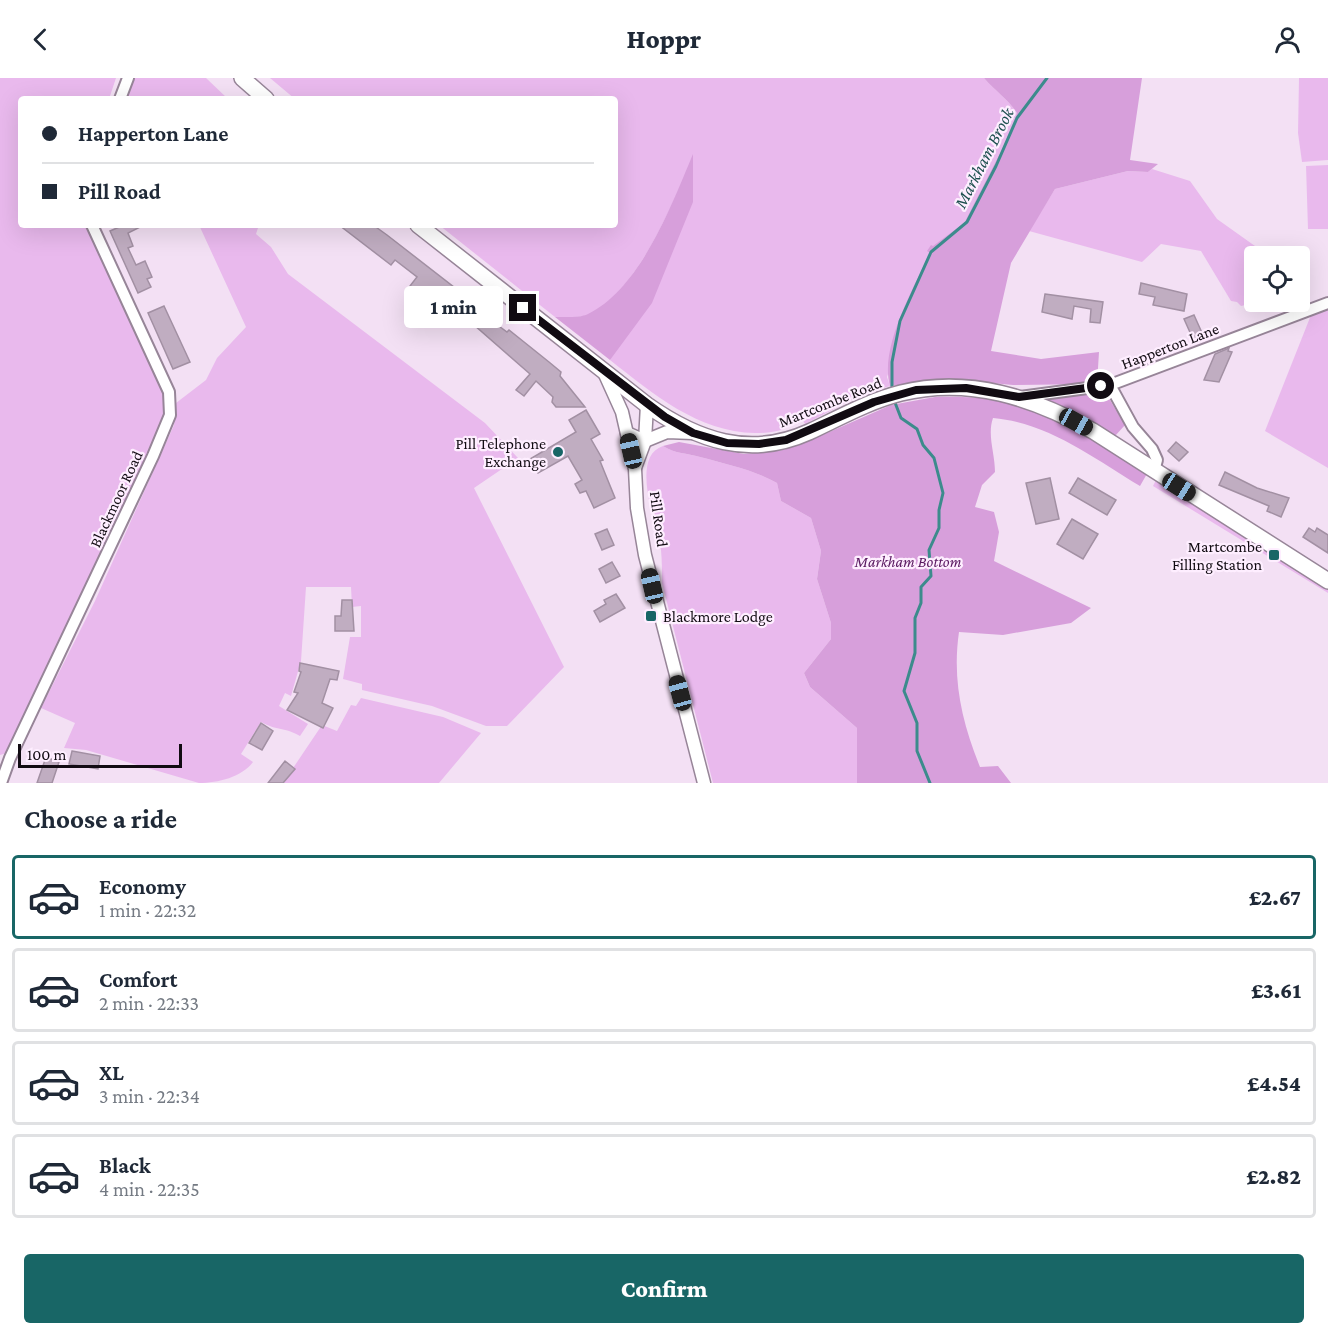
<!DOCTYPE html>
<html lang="en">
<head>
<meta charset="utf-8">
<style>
  body { margin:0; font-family:"Crimson Pro",serif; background:#f2f2f3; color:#1f2937; height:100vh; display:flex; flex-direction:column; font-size:22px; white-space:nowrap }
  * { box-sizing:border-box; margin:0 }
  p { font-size:20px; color:#747a83 }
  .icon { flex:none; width:33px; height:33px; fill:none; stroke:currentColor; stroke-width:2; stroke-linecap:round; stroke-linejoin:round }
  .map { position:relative; height:705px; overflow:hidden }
  .drawer { display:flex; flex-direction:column; background:#fff; flex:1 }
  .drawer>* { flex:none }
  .top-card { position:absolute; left:18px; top:18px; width:600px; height:132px; border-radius:6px; box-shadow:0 6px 24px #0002; display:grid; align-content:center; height:132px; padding:0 24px; background:#fff }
  .fabs { position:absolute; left:1244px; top:168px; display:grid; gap:12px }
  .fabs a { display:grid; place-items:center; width:66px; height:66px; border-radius:6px; background:#fff; box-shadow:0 6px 24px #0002; font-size:30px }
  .scale { position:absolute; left:18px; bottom:15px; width:164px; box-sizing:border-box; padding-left:6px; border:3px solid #110b12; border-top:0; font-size:16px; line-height:21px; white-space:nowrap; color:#110b12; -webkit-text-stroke:4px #feeeff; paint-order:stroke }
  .end { position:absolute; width:27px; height:27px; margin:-14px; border:8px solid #110b12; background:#fff; box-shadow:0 0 0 3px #fff }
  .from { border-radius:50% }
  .bubble { position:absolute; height:42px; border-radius:6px; background:#fff; box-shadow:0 6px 24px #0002; font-size:20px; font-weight:800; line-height:42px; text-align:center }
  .car { position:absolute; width:18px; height:36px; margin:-18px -9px; border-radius:8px; box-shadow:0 0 4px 2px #0007; background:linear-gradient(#222 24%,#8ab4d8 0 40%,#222 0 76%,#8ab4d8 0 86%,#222 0) }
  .top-card b { display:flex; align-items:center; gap:21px; height:57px; font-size:22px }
  .top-card b+b { border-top:2px solid #e0e1e3 }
  .top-card i { width:15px; height:15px; background:#1f2937 }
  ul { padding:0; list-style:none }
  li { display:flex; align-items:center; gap:18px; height:84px; margin:0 12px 9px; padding:0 12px; border:3px solid #e0e1e3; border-radius:6px }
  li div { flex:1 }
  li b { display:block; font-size:22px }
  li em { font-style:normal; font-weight:800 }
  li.selected { border-color:#186666 }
  li>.icon { width:54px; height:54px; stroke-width:1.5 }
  h2 { padding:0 24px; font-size:27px; line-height:72px }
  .action { display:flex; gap:12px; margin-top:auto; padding:12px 24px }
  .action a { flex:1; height:69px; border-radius:6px; background:#186666; color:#fff; font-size:24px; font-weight:800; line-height:69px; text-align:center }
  header { display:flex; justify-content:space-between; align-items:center; height:78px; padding:0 24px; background:#fff; font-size:27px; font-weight:800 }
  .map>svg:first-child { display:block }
  .green { fill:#e9b9ed }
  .forest { fill:#d79fdb }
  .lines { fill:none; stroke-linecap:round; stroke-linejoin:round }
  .stream { stroke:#3c8b8c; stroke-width:3 }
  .building { fill:#c0adc1; stroke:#a290a3; stroke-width:1.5 }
  .minor-casing { stroke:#978598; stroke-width:14 }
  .tertiary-casing { stroke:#978598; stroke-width:15 }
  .primary-casing { stroke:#978598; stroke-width:18 }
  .minor { stroke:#fff; stroke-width:10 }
  .tertiary { stroke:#fff; stroke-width:12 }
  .primary { stroke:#fff; stroke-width:15 }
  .route { stroke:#110b12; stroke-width:8 }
  .poi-dot { fill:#186666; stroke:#feeeff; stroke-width:2 }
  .labels { text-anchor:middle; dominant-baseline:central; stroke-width:4.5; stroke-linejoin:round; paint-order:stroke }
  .street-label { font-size:16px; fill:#110b12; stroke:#feeeff }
  .poi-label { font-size:16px; fill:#110b12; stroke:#feeeff; text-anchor:end }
  .park-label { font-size:16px; font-style:italic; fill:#591860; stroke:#feeeff }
  .water-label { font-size:18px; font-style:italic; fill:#1d4f4e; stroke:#feeeff }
</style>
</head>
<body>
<header><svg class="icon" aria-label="back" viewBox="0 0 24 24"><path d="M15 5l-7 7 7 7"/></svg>Hoppr<svg class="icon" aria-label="person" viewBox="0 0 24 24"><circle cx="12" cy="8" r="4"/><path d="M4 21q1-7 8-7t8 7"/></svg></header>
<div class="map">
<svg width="1328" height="705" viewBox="0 0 1328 705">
  <rect width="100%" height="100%" fill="#f3e0f4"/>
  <g class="green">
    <path d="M 0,0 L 116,0 L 109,21 L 21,21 L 21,147 L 85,147 L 165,319 L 166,336 L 7,675 L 0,677 Z"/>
    <path d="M 133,0 L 206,0 L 228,21 L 125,21 Z"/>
    <path d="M 270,0 L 984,0 C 995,13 1008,21 1017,35 L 1001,73 L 964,145 L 928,173 L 930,174 L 887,299 L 890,308 L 861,317 L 805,346 L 801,339 C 788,353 774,355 755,355 C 698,354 653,316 610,282 L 693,78 C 673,126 637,214 588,237 C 579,240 565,239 555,239 L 439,147 L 615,147 L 615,21 L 295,21 Z"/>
    <path d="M 1299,0 L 1328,0 L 1328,82 L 1302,84 L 1298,55 Z"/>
    <path d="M 1328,87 L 1328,151 L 1308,151 L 1306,88 Z"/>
    <path d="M 1152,91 L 1190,103 L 1217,141 L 1269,178 L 1254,178 L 1254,224 L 1258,224 L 1241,228 L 1237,224 L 1231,223 L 1201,173 L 1161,166 L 1142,184 L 1029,153 L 1055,111 L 1128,93 L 1148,94 Z"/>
    <path d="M 199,147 L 259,147 L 256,156 L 271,169 L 288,196 L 485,345 L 518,380 L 474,410 L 564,589 L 507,648 L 486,648 L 432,628 L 362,612 L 362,606 L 343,601 L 350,559 L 361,559 L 361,528 L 352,529 L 351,509 L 306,509 L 301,583 L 291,618 L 285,615 L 279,628 L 308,646 L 300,658 C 285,649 277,653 261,644 L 241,676 L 253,684 C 242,699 218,705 199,705 L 86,672 L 64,670 L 75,645 L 41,630 L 95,523 L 174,347 L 176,325 L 206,302 L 217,280 L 246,249 Z"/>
    <path d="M 1328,231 L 1328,390 L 1265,353 L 1311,237 Z"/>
    <path d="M 663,368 C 675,376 687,375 700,379 C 726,386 754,392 777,405 L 781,423 L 811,440 L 821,473 L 817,501 L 831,545 L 831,561 L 804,595 L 810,609 L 857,650 L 857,705 L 713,705 L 662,505 C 662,494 662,483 661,472 C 657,448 629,379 663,368 Z"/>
    <path d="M 1157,400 L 1328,507 L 1328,515 L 1153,408 Z"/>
    <path d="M 361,620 L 443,639 L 481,655 L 439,705 L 283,705 L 322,647 L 337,653 L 351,627 L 356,628 Z"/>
  </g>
  <g class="forest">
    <path d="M 984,0 L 1142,0 L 1130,82 L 1158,86 L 1148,94 L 1128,93 L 1055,111 L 1011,185 L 991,273 L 1041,281 L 1099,274 L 1097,306 L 1013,307 L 949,301 L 890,308 C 879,270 914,209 930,175 L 927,173 L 931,167 L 933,168 L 964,145 L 1001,73 L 1017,35 C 1008,21 995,13 984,0 Z"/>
    <path d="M 693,76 L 693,124 L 652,225 L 610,282 L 555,239 C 565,239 580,240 588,236 C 640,211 672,126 693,76 Z"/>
    <path d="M 1104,312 L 1125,347 L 1115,358 L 1037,319 Z"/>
    <path d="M 935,319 C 980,317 1024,324 1066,342 C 1095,355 1122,377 1148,394 L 1140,408 C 1093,380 1049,345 993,340 C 987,357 995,375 995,394 L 982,407 L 975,429 L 994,434 L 999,454 L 994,483 L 1091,530 L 1071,545 L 1003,557 L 959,554 C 952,602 962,644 980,689 L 998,688 L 1011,705 L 857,705 L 857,650 L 810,609 L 804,595 L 831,561 L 831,545 L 817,501 L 821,473 L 811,440 L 781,423 L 777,405 C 754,392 726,386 700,379 C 687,375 675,376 663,368 L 679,364 L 744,376 L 783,372 L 802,366 L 891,327 Z"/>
  </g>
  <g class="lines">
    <g class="stream">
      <path d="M 892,312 L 892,284 L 900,243 L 931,174 L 967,144 L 996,88 L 1017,40 L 1047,0"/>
      <path d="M 894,322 L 901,340 L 917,351 L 923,367 L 934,380 L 943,415 L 939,432 L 939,450 L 929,472 L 931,498 L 921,509 L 921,525 L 915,540 L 915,575 L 904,613 L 917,645 L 917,673 L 930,705"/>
    </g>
  </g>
  <g class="building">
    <path d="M 124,147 L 144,147 L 128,155 L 133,168 L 128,170 L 136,187 L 145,183 L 152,199 L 147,201 L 151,209 L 138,215 L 110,153 Z"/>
    <path d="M 339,147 L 373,147 L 387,157 L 477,227 L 480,234 L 507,254 L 509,252 L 549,284 L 561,294 L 560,298 L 585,329 L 556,329 L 552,324 L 553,319 L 536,303 L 524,318 L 516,312 L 530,296 L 434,212 L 429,218 L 410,208 L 417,199 L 395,182 L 391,187 Z"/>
    <path d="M 1141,205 L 1187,216 L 1184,233 L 1153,227 L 1155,219 L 1139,216 Z"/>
    <path d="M 1045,216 L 1103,224 L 1100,245 L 1090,244 L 1091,231 L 1074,228 L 1072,241 L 1042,234 Z"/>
    <path d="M 164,228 L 190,284 L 173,291 L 148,235 Z"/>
    <path d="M 1194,237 L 1203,257 L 1193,261 L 1184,241 Z"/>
    <path d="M 1229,270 L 1228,273 L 1232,274 L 1219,304 L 1204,302 L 1215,276 Z"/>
    <path d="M 586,332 L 600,356 L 591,361 L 603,382 L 600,383 L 615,420 L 594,430 L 586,413 L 580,415 L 575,406 L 582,402 L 568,378 L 538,395 L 530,381 L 576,354 L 569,342 Z"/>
    <path d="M 1176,364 L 1188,374 L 1179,383 L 1168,373 Z"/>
    <path d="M 1225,394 L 1257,410 L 1289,420 L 1281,439 L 1267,433 L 1269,428 L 1219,407 Z"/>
    <path d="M 1050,400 L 1059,441 L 1036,446 L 1026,405 Z"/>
    <path d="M 1078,400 L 1116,422 L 1107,437 L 1069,415 Z"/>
    <path d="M 1072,441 L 1098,456 L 1083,481 L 1057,466 Z"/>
    <path d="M 1309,450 L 1315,454 L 1317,450 L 1328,457 L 1328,475 L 1303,459 Z"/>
    <path d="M 607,451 L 614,467 L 602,472 L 595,456 Z"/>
    <path d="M 612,484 L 620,498 L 606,505 L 599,491 Z"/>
    <path d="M 616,516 L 625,530 L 600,544 L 594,533 L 606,526 L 604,522 Z"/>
    <path d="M 342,522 L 352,522 L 354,553 L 335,553 L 335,538 L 341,538 Z"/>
    <path d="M 300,585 L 339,593 L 337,602 L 330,601 L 322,625 L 333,630 L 323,650 L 287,632 L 298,615 L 294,614 L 301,594 L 299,593 Z"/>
    <path d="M 261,645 L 273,653 L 262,672 L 249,665 Z"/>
    <path d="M 72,673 L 100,678 L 98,691 L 69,686 Z"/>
    <path d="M 46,679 L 59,684 L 52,705 L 37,705 Z"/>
    <path d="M 285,683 L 295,691 L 283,705 L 268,705 Z"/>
  </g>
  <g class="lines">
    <defs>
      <g id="minor">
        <path d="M 120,21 L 128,0"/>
        <path d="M 1110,307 L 1133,349 L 1152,371 L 1157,382 L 1154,393"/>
        <path d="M 1020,319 L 1110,307 L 1328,225"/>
        <path d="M 1,705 L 10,680 L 153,378 L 170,337 L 169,314 L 92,147"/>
      </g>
      <g id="tertiary">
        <path d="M 603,292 L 622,334 L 635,391 L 637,430 L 645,477 L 704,705"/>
        <path d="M 627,355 L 645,363 L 667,354 L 693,355"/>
        <path d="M 635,390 L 645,363 L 647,327"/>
      </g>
      <g id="primary">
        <path d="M 242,0 L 266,21"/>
        <path d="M 418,147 L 647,327 C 697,362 749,381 809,354 C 839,340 869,323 901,315 C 969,298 1034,320 1093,353 L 1328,503"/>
      </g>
    </defs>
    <use href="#minor" class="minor-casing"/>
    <use href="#tertiary" class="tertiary-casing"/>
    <use href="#primary" class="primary-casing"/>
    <use href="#minor" class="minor"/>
    <use href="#tertiary" class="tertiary"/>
    <use href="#primary" class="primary"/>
  </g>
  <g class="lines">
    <path class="route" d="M 523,230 L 665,339 L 693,355 L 727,365 L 759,366 L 786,362 L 874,324 L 916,312 L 966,310 L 1019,319 L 1101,308"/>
  </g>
  <g class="poi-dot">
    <circle cx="558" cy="374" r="6"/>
    <rect x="1268" y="471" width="12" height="12" rx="3"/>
    <rect x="645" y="532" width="12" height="12" rx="3"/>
  </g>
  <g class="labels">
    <g class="street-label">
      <text transform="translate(1170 268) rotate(-21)">Happerton Lane</text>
      <text transform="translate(830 324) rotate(-22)">Martcombe Road</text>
      <text transform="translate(116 421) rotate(-65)">Blackmoor Road</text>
      <text transform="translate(659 441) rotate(82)">Pill Road</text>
    </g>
    <g class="poi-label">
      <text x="546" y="365">Pill Telephone<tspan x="546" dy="18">Exchange</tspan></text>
      <text x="1262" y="468">Martcombe<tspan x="1262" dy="18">Filling Station</tspan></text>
      <text x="663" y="538" text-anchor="start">Blackmore Lodge</text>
    </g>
    <g class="park-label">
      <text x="908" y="483">Markham Bottom</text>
    </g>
    <g class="water-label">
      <text transform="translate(984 80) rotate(-63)">Markham Brook</text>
    </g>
  </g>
</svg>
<div class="fabs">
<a><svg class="icon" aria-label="locate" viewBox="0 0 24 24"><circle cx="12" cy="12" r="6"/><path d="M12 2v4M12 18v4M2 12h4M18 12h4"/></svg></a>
</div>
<div class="scale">100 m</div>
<i class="end from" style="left:1101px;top:308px"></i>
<i class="end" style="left:523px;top:230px"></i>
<div class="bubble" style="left:404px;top:208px;width:99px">1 min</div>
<i class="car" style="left:1076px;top:344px;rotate:119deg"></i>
<i class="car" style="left:631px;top:373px;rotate:347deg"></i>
<i class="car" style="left:1179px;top:409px;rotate:122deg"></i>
<i class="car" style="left:652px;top:508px;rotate:347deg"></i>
<i class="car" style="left:680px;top:615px;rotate:345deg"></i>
<div class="top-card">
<b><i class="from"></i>Happerton Lane</b>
<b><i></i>Pill Road</b>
</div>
</div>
<section class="drawer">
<h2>Choose a ride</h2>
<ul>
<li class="selected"><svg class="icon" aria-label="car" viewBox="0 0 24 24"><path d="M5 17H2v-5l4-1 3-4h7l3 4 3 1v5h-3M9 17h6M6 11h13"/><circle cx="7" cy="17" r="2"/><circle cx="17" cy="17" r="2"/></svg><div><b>Economy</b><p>1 min · 22:32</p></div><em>£2.67</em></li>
<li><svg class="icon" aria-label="car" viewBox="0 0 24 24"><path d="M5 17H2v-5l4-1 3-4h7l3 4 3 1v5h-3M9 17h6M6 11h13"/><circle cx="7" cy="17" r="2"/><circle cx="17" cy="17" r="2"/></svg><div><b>Comfort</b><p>2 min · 22:33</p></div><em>£3.61</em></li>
<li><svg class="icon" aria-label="car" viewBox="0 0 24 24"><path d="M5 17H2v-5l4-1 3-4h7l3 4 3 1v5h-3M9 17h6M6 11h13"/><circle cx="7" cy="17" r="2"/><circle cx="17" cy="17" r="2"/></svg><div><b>XL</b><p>3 min · 22:34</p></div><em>£4.54</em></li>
<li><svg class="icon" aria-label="car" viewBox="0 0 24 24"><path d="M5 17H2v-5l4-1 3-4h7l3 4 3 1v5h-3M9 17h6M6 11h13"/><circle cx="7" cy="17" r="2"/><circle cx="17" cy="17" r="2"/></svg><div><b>Black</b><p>4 min · 22:35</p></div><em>£2.82</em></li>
</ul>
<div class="action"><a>Confirm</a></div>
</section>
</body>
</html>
